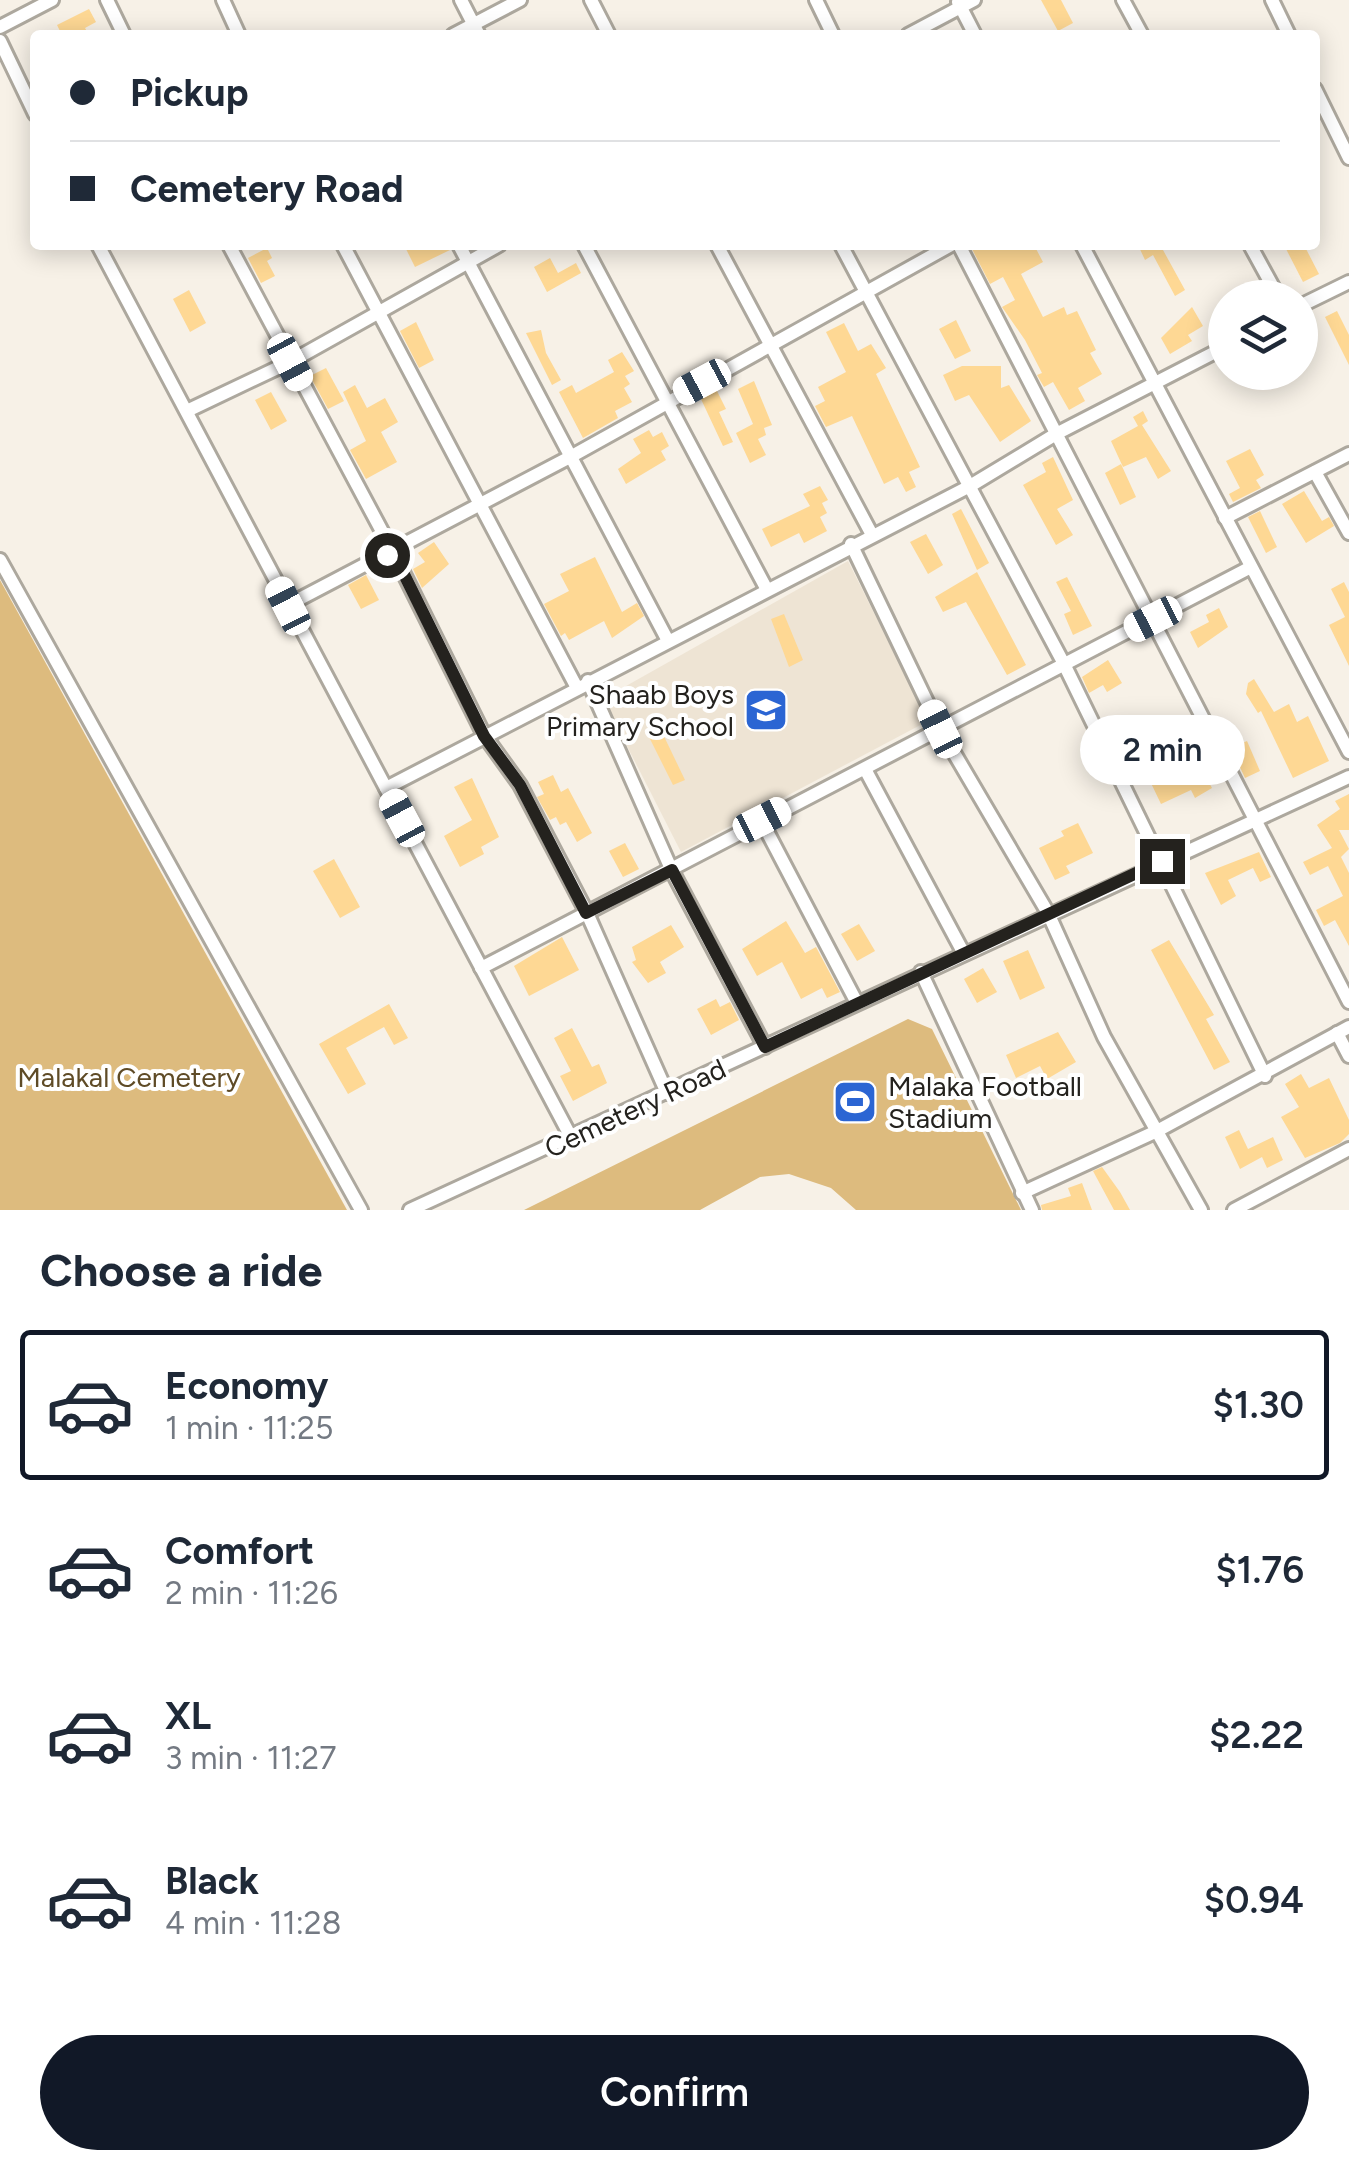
<!DOCTYPE html>
<html lang="en">
<head>
<meta charset="utf-8">
<style>
  body { margin:0; font-family:Figtree,sans-serif; background:#f2f2f3; color:#1f2937; height:100vh; display:flex; flex-direction:column; font-size:38px; white-space:nowrap }
  * { box-sizing:border-box; margin:0 }
  p { font-size:32px; color:#747a83 }
  .icon { flex:none; width:55px; height:55px; fill:none; stroke:currentColor; stroke-width:2; stroke-linecap:round; stroke-linejoin:round }
  .map { position:relative; height:1210px; overflow:hidden }
  .sheet { display:flex; flex-direction:column; background:#fff; flex:1 }
  .sheet>* { flex:none }
  .hud { position:absolute; left:30px; top:30px; width:1290px; height:220px; border-radius:10px; box-shadow:0 5px 25px #0003; display:grid; align-content:center; height:220px; padding:0 40px; background:#fff }
  .tools { position:absolute; left:1208px; top:280px; display:grid; gap:20px }
  .tools a { display:grid; place-items:center; width:110px; height:110px; border-radius:50%; background:#fff; box-shadow:0 5px 25px #0003; font-size:50px }
  .end { position:absolute; width:45px; height:45px; margin:-22px; border:12px solid #24221e; background:#fff; box-shadow:0 0 0 5px #fff }
  .from { border-radius:50% }
  .bubble { position:absolute; height:70px; border-radius:35px; background:#fff; box-shadow:0 5px 25px #0003; font-size:32px; font-weight:600; line-height:70px; text-align:center }
  .car { position:absolute; width:30px; height:60px; margin:-30px -15px; border-radius:12px; box-shadow:0 0 8px 2px #0007; background:linear-gradient(#fff 24%,#345 0 40%,#fff 0 76%,#345 0 86%,#fff 0) }
  .hud b { display:flex; align-items:center; gap:35px; height:95px; font-size:38px }
  .hud b+b { border-top:2px solid #e0e1e3 }
  .hud i { width:25px; height:25px; background:#1f2937 }
  ul { padding:0; list-style:none }
  li { display:flex; align-items:center; gap:30px; height:150px; margin:0 20px 15px; padding:0 20px; border:5px solid transparent; border-radius:10px }
  li div { flex:1 }
  li b { display:block; font-size:38px }
  li em { font-style:normal; font-weight:600 }
  li.active { border-color:#111827 }
  li>.icon { width:90px; height:90px; stroke-width:1.5 }
  h2 { padding:0 40px; font-size:45px; line-height:120px }
  .primary-button { display:flex; gap:20px; margin-top:auto; padding:20px 40px }
  .primary-button a { flex:1; height:115px; border-radius:60px; background:#111827; color:#fff; font-size:40px; font-weight:600; line-height:115px; text-align:center }
  .map>svg:first-child { display:block }
  .built { fill:#eee4d4 }
  .green { fill:#ddbb7e }
  .building { fill:#fed894 }
  .lines { fill:none; stroke-linecap:round; stroke-linejoin:round }
  .minor-casing { stroke:#ada89e; stroke-width:18 }
  .minor { stroke:#fff; stroke-width:12 }
  .route { stroke:#24221e; stroke-width:12 }
  .labels { text-anchor:middle; dominant-baseline:central; stroke-width:8; stroke-linejoin:round; paint-order:stroke }
  .poi-label { font-size:28px; fill:#24221e; stroke:#fff; text-anchor:end }
  .park-label { font-size:28px; fill:#5f4b26; stroke:#fff }
  .street-label { font-size:28px; fill:#24221e; stroke:#fff }
</style>
</head>
<body>
<div class="map">
<svg width="1349" height="1210" viewBox="0 0 1349 1210">
  <rect width="100%" height="100%" fill="#f7f1e7"/>
  <path class="built" d="M 848,561 L 928,721 L 681,852 L 603,699 Z"/>
  <g class="green">
    <path d="M 0,580 L 347,1210 L 0,1210 Z"/>
    <path d="M 908,1019 L 932,1029 L 1021,1210 L 856,1210 L 831,1188 L 789,1174 L 760,1177 L 700,1210 L 524,1210 Z"/>
  </g>
  <g class="building">
    <path d="M 1041,0 L 1061,0 L 1073,23 L 1058,31 Z"/>
    <path d="M 89,9 L 96,22 L 85,28 L 89,35 L 62,35 L 57,25 Z"/>
    <path d="M 404,245 L 449,245 L 450,250 L 415,267 Z"/>
    <path d="M 975,245 L 1034,245 L 1043,262 L 1021,274 L 1043,317 L 1064,307 L 1067,315 L 1077,311 L 1096,350 L 1090,353 L 1102,374 L 1078,388 L 1085,401 L 1069,410 L 1053,382 L 1044,387 L 1037,375 L 1042,373 L 1025,340 L 1002,307 L 1015,300 L 1003,277 L 990,284 L 971,247 Z"/>
    <path d="M 1138,245 L 1173,245 L 1163,250 L 1185,290 L 1175,296 L 1153,255 L 1145,260 Z"/>
    <path d="M 1284,245 L 1304,245 L 1319,274 L 1303,282 Z"/>
    <path d="M 267,248 L 272,258 L 267,261 L 275,276 L 261,283 L 248,258 Z"/>
    <path d="M 550,258 L 558,273 L 576,263 L 581,273 L 547,292 L 534,267 Z"/>
    <path d="M 189,290 L 206,323 L 190,332 L 173,299 Z"/>
    <path d="M 1192,307 L 1203,326 L 1188,335 L 1192,341 L 1170,354 L 1161,338 Z"/>
    <path d="M 1337,311 L 1349,335 L 1349,365 L 1325,317 Z"/>
    <path d="M 956,320 L 971,351 L 955,359 L 939,329 Z"/>
    <path d="M 416,322 L 434,360 L 419,368 L 400,331 Z"/>
    <path d="M 844,323 L 858,351 L 871,344 L 886,368 L 876,374 L 920,467 L 909,472 L 916,487 L 906,492 L 898,477 L 884,484 L 852,416 L 826,427 L 815,406 L 825,401 L 818,387 L 846,372 L 826,332 Z"/>
    <path d="M 541,330 L 546,353 L 561,380 L 552,385 L 526,333 Z"/>
    <path d="M 622,352 L 634,371 L 625,376 L 630,384 L 624,388 L 632,402 L 615,411 L 618,418 L 583,438 L 559,392 L 572,385 L 576,393 L 614,372 L 608,360 Z"/>
    <path d="M 962,366 L 1001,366 L 1001,388 L 1009,385 L 1031,421 L 1000,442 L 969,395 L 955,401 L 943,375 Z"/>
    <path d="M 326,368 L 344,401 L 328,409 L 310,376 Z"/>
    <path d="M 754,381 L 772,425 L 764,428 L 766,435 L 758,439 L 766,455 L 750,463 L 736,433 L 753,424 L 738,389 Z"/>
    <path d="M 355,385 L 367,408 L 385,398 L 398,422 L 381,432 L 397,462 L 366,479 L 350,450 L 366,441 L 343,392 Z"/>
    <path d="M 716,389 L 726,409 L 719,412 L 733,442 L 723,446 L 700,397 Z"/>
    <path d="M 271,392 L 287,421 L 271,430 L 255,400 Z"/>
    <path d="M 1143,411 L 1148,421 L 1142,425 L 1171,471 L 1158,479 L 1146,457 L 1123,467 L 1111,441 L 1138,426 L 1133,417 Z"/>
    <path d="M 649,430 L 653,437 L 662,432 L 669,446 L 661,451 L 666,460 L 626,484 L 618,469 L 641,453 L 633,439 Z"/>
    <path d="M 1250,449 L 1264,475 L 1256,480 L 1261,488 L 1233,502 L 1229,494 L 1240,488 L 1226,461 Z"/>
    <path d="M 1053,457 L 1073,500 L 1057,509 L 1073,535 L 1056,545 L 1023,485 L 1046,472 L 1042,463 Z"/>
    <path d="M 1121,464 L 1136,497 L 1120,505 L 1105,473 Z"/>
    <path d="M 820,486 L 828,500 L 822,503 L 827,513 L 820,517 L 827,531 L 804,543 L 799,533 L 771,547 L 762,529 L 810,506 L 803,494 Z"/>
    <path d="M 1304,491 L 1322,521 L 1329,517 L 1334,526 L 1306,543 L 1282,504 Z"/>
    <path d="M 961,509 L 989,563 L 977,570 L 952,514 Z"/>
    <path d="M 1260,511 L 1277,547 L 1266,553 L 1248,517 Z"/>
    <path d="M 926,534 L 943,565 L 928,574 L 910,542 Z"/>
    <path d="M 434,542 L 449,564 L 422,588 L 413,569 L 425,562 L 418,553 Z"/>
    <path d="M 595,557 L 622,612 L 637,603 L 644,616 L 612,638 L 604,621 L 569,640 L 565,633 L 561,636 L 544,604 L 569,591 L 560,574 Z"/>
    <path d="M 977,572 L 1026,665 L 1007,675 L 966,602 L 943,612 L 935,597 Z"/>
    <path d="M 366,575 L 379,600 L 361,609 L 348,585 Z"/>
    <path d="M 1067,577 L 1092,626 L 1073,635 L 1064,614 L 1071,611 L 1056,582 Z"/>
    <path d="M 1344,582 L 1349,592 L 1349,666 L 1329,625 L 1345,617 L 1331,589 Z"/>
    <path d="M 1219,608 L 1228,627 L 1198,648 L 1190,632 L 1209,622 L 1206,615 Z"/>
    <path d="M 784,614 L 803,660 L 789,667 L 771,619 Z"/>
    <path d="M 1108,660 L 1122,683 L 1107,692 L 1103,685 L 1089,693 L 1082,677 Z"/>
    <path d="M 1254,679 L 1274,712 L 1289,704 L 1297,722 L 1308,716 L 1329,761 L 1293,778 L 1261,711 L 1258,713 L 1246,694 L 1248,683 Z"/>
    <path d="M 1167,718 L 1187,752 L 1171,762 L 1151,727 Z"/>
    <path d="M 660,728 L 685,780 L 673,785 L 648,735 Z"/>
    <path d="M 1247,741 L 1260,771 L 1245,778 L 1231,748 Z"/>
    <path d="M 1198,763 L 1212,788 L 1195,798 L 1191,790 L 1161,804 L 1150,781 Z"/>
    <path d="M 553,775 L 561,792 L 568,788 L 592,833 L 577,842 L 566,822 L 560,825 L 556,817 L 550,820 L 537,797 L 544,794 L 538,782 Z"/>
    <path d="M 472,778 L 499,837 L 481,847 L 484,854 L 460,867 L 444,836 L 472,820 L 454,787 Z"/>
    <path d="M 1349,794 L 1349,830 L 1339,830 L 1349,849 L 1341,857 L 1349,873 L 1349,946 L 1335,920 L 1324,926 L 1316,910 L 1343,896 L 1328,866 L 1310,875 L 1303,862 L 1332,848 L 1317,825 L 1340,809 L 1335,801 Z"/>
    <path d="M 1078,823 L 1093,853 L 1066,866 L 1070,873 L 1055,880 L 1039,848 L 1064,836 L 1061,831 Z"/>
    <path d="M 625,843 L 639,869 L 623,877 L 609,851 Z"/>
    <path d="M 1259,852 L 1271,877 L 1260,882 L 1253,868 L 1228,880 L 1236,896 L 1221,905 L 1205,873 Z"/>
    <path d="M 334,859 L 360,907 L 340,918 L 313,871 Z"/>
    <path d="M 786,921 L 805,953 L 816,947 L 840,992 L 827,998 L 822,988 L 801,999 L 782,962 L 757,976 L 742,949 Z"/>
    <path d="M 859,924 L 875,951 L 857,961 L 841,934 Z"/>
    <path d="M 671,925 L 684,947 L 660,962 L 666,973 L 648,983 L 632,962 L 636,960 L 632,947 Z"/>
    <path d="M 562,937 L 579,970 L 529,996 L 514,966 Z"/>
    <path d="M 1169,940 L 1214,1015 L 1206,1019 L 1230,1062 L 1214,1070 L 1151,950 Z"/>
    <path d="M 1028,950 L 1045,988 L 1020,1000 L 1003,961 Z"/>
    <path d="M 983,968 L 997,992 L 977,1003 L 964,979 Z"/>
    <path d="M 716,999 L 720,1007 L 730,1002 L 739,1020 L 711,1035 L 697,1009 Z"/>
    <path d="M 389,1004 L 408,1038 L 394,1045 L 384,1027 L 346,1048 L 366,1084 L 348,1094 L 319,1044 Z"/>
    <path d="M 572,1028 L 592,1067 L 599,1064 L 607,1083 L 573,1101 L 560,1076 L 571,1071 L 554,1038 Z"/>
    <path d="M 1058,1032 L 1076,1062 L 1047,1079 L 1040,1066 L 1016,1078 L 1006,1055 Z"/>
    <path d="M 1301,1074 L 1309,1088 L 1329,1078 L 1349,1120 L 1349,1134 L 1340,1143 L 1305,1158 L 1281,1117 L 1299,1107 L 1285,1084 Z"/>
    <path d="M 1239,1130 L 1248,1149 L 1273,1137 L 1283,1160 L 1267,1168 L 1262,1157 L 1240,1169 L 1225,1137 Z"/>
    <path d="M 1102,1167 L 1120,1192 L 1130,1210 L 1114,1210 L 1093,1171 Z"/>
    <path d="M 1082,1183 L 1092,1210 L 1042,1210 L 1041,1205 L 1071,1196 L 1068,1188 Z"/>
  </g>
  <g class="lines">
    <defs>
      <g id="minor">
        <path d="M 107,0 L 124,35"/>
        <path d="M 223,0 L 239,35"/>
        <path d="M 461,0 L 479,35"/>
        <path d="M 591,0 L 609,35"/>
        <path d="M 816,0 L 833,35"/>
        <path d="M 1123,0 L 1142,35"/>
        <path d="M 1272,0 L 1289,35"/>
        <path d="M 958,2 L 975,35"/>
        <path d="M 0,27 L 52,0"/>
        <path d="M 453,35 L 520,0"/>
        <path d="M 908,35 L 974,0"/>
        <path d="M 0,41 L 35,114"/>
        <path d="M 1315,89 L 1349,158"/>
        <path d="M 98,245 L 572,1139"/>
        <path d="M 229,245 L 393,552 L 484,735 L 520,785 L 587,913 L 667,1093"/>
        <path d="M 343,245 L 576,686"/>
        <path d="M 459,245 L 667,639"/>
        <path d="M 584,245 L 766,588"/>
        <path d="M 717,245 L 871,533"/>
        <path d="M 841,245 L 1064,664 L 1265,1076"/>
        <path d="M 959,245 L 1349,1002"/>
        <path d="M 1082,245 L 1349,752"/>
        <path d="M 1250,245 L 1279,298"/>
        <path d="M 1300,306 L 1349,282"/>
        <path d="M 189,410 L 290,362 L 499,245"/>
        <path d="M 1315,472 L 1349,533"/>
        <path d="M 1225,518 L 1349,454"/>
        <path d="M 851,544 L 940,729 L 1048,913 L 1104,1037 L 1201,1210"/>
        <path d="M 0,560 L 361,1210"/>
        <path d="M 288,605 L 572,456 L 951,245"/>
        <path d="M 588,681 L 672,871 L 765,1047"/>
        <path d="M 865,769 L 963,952"/>
        <path d="M 386,788 L 970,486 L 1056,434 L 1225,347"/>
        <path d="M 761,820 L 857,1003"/>
        <path d="M 481,968 L 1251,567"/>
        <path d="M 921,972 L 1032,1210"/>
        <path d="M 1337,1033 L 1349,1056"/>
        <path d="M 1022,1193 L 1157,1131 L 1349,1027"/>
        <path d="M 410,1210 L 1349,777"/>
        <path d="M 1234,1210 L 1349,1149"/>
      </g>
    </defs>
    <use href="#minor" class="minor-casing"/>
    <use href="#minor" class="minor"/>
  </g>
  <g class="lines">
    <path class="route" d="M 387,555 L 393,552 L 484,736 L 520,785 L 586,913 L 672,870 L 765,1047 L 1162,861"/>
  </g>
  <defs>
    <symbol id="school-square" viewBox="-11 -11 22 22"><rect x="-9" y="-9" width="18" height="18" rx="4" fill="#2b65d3" stroke="#fff"/><path d="M0-5L7-2L0 1L-7-2ZM-4 1L0 2.5L4 1V4Q0 6-4 4Z" fill="#fff"/></symbol>
    <symbol id="stadium-square" viewBox="-11 -11 22 22"><rect x="-9" y="-9" width="18" height="18" rx="4" fill="#2b65d3" stroke="#fff"/><path d="M0-5a6.5 5 0 1 0 0 10a6.5 5 0 1 0 0-10ZM-3.5-1.8h7v3.6h-7Z" fill="#fff"/></symbol>
  </defs>
  <g fill-rule="evenodd">
    <use href="#school-square" x="741" y="685" width="50" height="50"/>
    <use href="#stadium-square" x="830" y="1077" width="50" height="50"/>
  </g>
  <g class="labels">
    <g class="poi-label">
      <text x="734" y="694">Shaab Boys<tspan x="734" dy="32">Primary School</tspan></text>
      <text x="888" y="1086" text-anchor="start">Malaka Football<tspan x="888" dy="32">Stadium</tspan></text>
    </g>
    <g class="park-label">
      <text x="129" y="1077">Malakal Cemetery</text>
    </g>
    <g class="street-label">
      <text transform="translate(635 1108) rotate(-25)">Cemetery Road</text>
    </g>
  </g>
</svg>
<div class="tools">
<a><svg class="icon" aria-label="layers" viewBox="0 0 24 24"><path d="M12 4l9 5-9 5-9-5zM3 14l9 5 9-5"/></svg></a>
</div>
<i class="end from" style="left:387px;top:555px"></i>
<i class="end" style="left:1162px;top:861px"></i>
<div class="bubble" style="left:1080px;top:715px;width:165px">2 min</div>
<i class="car" style="left:290px;top:362px;rotate:152deg"></i>
<i class="car" style="left:702px;top:382px;rotate:242deg"></i>
<i class="car" style="left:288px;top:606px;rotate:333deg"></i>
<i class="car" style="left:1153px;top:619px;rotate:243deg"></i>
<i class="car" style="left:940px;top:729px;rotate:334deg"></i>
<i class="car" style="left:402px;top:818px;rotate:332deg"></i>
<i class="car" style="left:762px;top:820px;rotate:63deg"></i>
<div class="hud">
<b><i class="from"></i>Pickup</b>
<b><i></i>Cemetery Road</b>
</div>
</div>
<section class="sheet">
<h2>Choose a ride</h2>
<ul>
<li class="active"><svg class="icon" aria-label="car" viewBox="0 0 24 24"><path d="M5 17H2v-5l4-1 3-4h7l3 4 3 1v5h-3M9 17h6M6 11h13"/><circle cx="7" cy="17" r="2"/><circle cx="17" cy="17" r="2"/></svg><div><b>Economy</b><p>1 min · 11:25</p></div><em>$1.30</em></li>
<li><svg class="icon" aria-label="car" viewBox="0 0 24 24"><path d="M5 17H2v-5l4-1 3-4h7l3 4 3 1v5h-3M9 17h6M6 11h13"/><circle cx="7" cy="17" r="2"/><circle cx="17" cy="17" r="2"/></svg><div><b>Comfort</b><p>2 min · 11:26</p></div><em>$1.76</em></li>
<li><svg class="icon" aria-label="car" viewBox="0 0 24 24"><path d="M5 17H2v-5l4-1 3-4h7l3 4 3 1v5h-3M9 17h6M6 11h13"/><circle cx="7" cy="17" r="2"/><circle cx="17" cy="17" r="2"/></svg><div><b>XL</b><p>3 min · 11:27</p></div><em>$2.22</em></li>
<li><svg class="icon" aria-label="car" viewBox="0 0 24 24"><path d="M5 17H2v-5l4-1 3-4h7l3 4 3 1v5h-3M9 17h6M6 11h13"/><circle cx="7" cy="17" r="2"/><circle cx="17" cy="17" r="2"/></svg><div><b>Black</b><p>4 min · 11:28</p></div><em>$0.94</em></li>
</ul>
<div class="primary-button"><a>Confirm</a></div>
</section>
</body>
</html>
